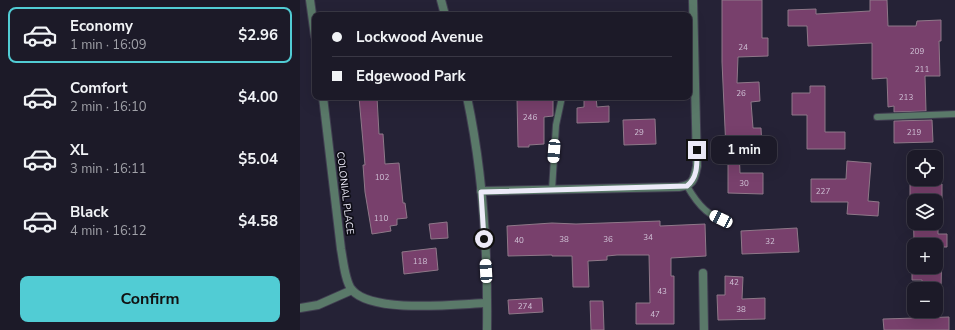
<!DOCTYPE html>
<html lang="en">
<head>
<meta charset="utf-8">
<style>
  body { margin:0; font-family:"Nunito Sans",sans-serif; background:#252330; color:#f1f3f6; height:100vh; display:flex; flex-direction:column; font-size:15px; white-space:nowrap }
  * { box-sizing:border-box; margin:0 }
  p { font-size:13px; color:#a0a1a8 }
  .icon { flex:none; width:22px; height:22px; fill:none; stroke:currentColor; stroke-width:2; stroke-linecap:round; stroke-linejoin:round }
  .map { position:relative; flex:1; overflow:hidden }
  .sheet { display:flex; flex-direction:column; background:#1c1a28; width:300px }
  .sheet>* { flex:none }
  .guide { position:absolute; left:12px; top:12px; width:380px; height:88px; border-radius:8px; box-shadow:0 4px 16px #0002,0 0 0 1px #3a3845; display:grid; align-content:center; height:88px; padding:0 20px; background:#1c1a28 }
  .buttons { position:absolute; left:607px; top:150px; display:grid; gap:8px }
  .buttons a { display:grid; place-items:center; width:36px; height:36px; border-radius:8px; background:#1c1a28; box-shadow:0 4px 16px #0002,0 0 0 1px #3a3845; font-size:20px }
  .end { position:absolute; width:18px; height:18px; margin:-9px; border:5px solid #eceaf8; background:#111; box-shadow:0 0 0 2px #111 }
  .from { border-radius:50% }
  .bubble { position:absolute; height:28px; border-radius:8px; background:#1c1a28; box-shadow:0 4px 16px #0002,0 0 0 1px #3a3845; font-size:13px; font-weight:700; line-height:28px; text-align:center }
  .car { position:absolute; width:12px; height:24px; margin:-12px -6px; border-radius:5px; box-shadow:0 0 3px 1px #0007; background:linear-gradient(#fff 24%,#345 0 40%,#fff 0 76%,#345 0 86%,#fff 0) }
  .guide b { display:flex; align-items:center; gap:14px; height:38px; font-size:15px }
  .guide b+b { border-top:1px solid #3a3845 }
  .guide i { width:10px; height:10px; background:#f1f3f6 }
  ul { padding:7px 0 0; list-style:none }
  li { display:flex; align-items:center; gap:12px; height:56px; margin:0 8px 6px; padding:0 12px; border:2px solid transparent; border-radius:8px }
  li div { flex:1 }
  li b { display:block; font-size:15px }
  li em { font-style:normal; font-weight:700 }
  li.selected { border-color:#51ccd4 }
  li>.icon { width:36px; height:36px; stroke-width:1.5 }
  .action { display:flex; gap:8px; margin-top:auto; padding:8px 20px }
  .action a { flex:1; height:46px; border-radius:8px; background:#51ccd4; color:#111; font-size:16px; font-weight:700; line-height:46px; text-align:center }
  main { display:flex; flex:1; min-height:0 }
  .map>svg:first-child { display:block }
  .building { fill:#78406c; stroke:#8f7889; fill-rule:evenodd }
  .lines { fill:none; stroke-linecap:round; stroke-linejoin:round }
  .service-casing { stroke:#413e51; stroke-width:8 }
  .minor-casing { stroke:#413e51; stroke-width:10 }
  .service { stroke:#5a7969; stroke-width:6 }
  .minor { stroke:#5a7969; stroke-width:8 }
  .route { stroke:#eceaf8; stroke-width:5 }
  .labels { text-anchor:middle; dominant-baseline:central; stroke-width:3.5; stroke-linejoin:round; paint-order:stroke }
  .number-label { font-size:8px; fill:#cfc0d5 }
  .street-label { font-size:10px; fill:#eceaf8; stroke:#0e0d16 }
</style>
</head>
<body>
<main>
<section class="sheet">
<ul>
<li class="selected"><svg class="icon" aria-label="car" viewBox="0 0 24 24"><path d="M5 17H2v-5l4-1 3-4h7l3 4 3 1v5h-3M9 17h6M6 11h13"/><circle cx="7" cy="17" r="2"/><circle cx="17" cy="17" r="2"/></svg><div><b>Economy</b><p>1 min · 16:09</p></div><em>$2.96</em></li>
<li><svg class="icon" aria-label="car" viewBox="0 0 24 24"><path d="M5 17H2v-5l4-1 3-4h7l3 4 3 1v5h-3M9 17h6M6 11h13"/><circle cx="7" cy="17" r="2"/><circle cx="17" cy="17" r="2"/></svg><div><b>Comfort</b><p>2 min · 16:10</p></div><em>$4.00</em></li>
<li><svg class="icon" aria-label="car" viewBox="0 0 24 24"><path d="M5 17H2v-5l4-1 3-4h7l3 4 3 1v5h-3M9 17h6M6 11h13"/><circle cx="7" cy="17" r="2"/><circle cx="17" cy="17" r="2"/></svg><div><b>XL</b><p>3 min · 16:11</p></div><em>$5.04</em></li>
<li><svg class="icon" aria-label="car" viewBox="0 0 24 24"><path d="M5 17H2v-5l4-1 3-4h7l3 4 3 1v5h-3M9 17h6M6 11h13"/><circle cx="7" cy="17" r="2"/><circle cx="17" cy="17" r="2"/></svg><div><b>Black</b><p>4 min · 16:12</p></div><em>$4.58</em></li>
</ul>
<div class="action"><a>Confirm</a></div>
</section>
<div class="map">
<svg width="655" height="330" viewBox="0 0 655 330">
  <rect width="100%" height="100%" fill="#252236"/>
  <g class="building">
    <path d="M 422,0 L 462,0 L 462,38 L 468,38 L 468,56 L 438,57 L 437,83 L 459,82 L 460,101 L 451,102 L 453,128 L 461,128 L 462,148 L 439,149 L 440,173 L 463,173 L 463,194 L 428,193 L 428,150 L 426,150 L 422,62 Z"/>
    <path d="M 570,0 L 587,0 L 588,26 L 616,26 L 617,21 L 641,20 L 641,41 L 639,41 L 640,76 L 625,76 L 626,111 L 594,112 L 594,106 L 588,107 L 587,78 L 572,79 L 572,43 L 508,46 L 507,26 L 488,26 L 488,10 L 516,9 L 516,14 L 570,11 Z"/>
    <path d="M 510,86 L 525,86 L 525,132 L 545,132 L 545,149 L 507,149 L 507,115 L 492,115 L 492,93 L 510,93 Z"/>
    <path d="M 59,97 L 77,97 L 79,134 L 83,134 L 85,164 L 99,163 L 103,203 L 105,203 L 107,218 L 97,219 L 97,225 L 90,226 L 91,231 L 72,234 L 65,192 L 63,165 L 65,165 Z"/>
    <path d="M 253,97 L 253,116 L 244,117 L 244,144 L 229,145 L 229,147 L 218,147 L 217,98 Z"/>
    <path d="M 284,97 L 296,97 L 297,107 L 309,106 L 309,122 L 277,123 L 277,108 L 284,107 Z"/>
    <path d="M 355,119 L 356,144 L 324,145 L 323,120 Z"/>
    <path d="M 632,120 L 633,142 L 594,143 L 594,121 Z"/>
    <path d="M 547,161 L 571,163 L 568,201 L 579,202 L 578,216 L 547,214 L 548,202 L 511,202 L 511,179 L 546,179 Z"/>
    <path d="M 642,184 L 642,200 L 638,200 L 638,234 L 647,234 L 647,247 L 642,247 L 641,289 L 622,289 L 622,280 L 612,280 L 612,265 L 614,265 L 614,267 L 636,267 L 636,245 L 618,245 L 618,242 L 614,242 L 613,201 L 610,201 L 610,185 ZM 614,201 L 636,201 L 636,223 L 614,223 Z"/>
    <path d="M 360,221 L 360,226 L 405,224 L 406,256 L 371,258 L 371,276 L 374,276 L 374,324 L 336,324 L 336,303 L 350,303 L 349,255 L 317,255 L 307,256 L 307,260 L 288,261 L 289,287 L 273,287 L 272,256 L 252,256 L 252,255 L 208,256 L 207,226 L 252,223 L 276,224 Z"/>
    <path d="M 147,222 L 148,238 L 131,239 L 129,224 Z"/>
    <path d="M 497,228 L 499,252 L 442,254 L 441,231 Z"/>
    <path d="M 136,248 L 138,270 L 104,274 L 102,252 Z"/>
    <path d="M 425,276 L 443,277 L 442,299 L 465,298 L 465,319 L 418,320 L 417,295 L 425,295 Z"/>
    <path d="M 242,298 L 243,312 L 209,314 L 208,300 Z"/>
    <path d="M 290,301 L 303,301 L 304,330 L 291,330 Z"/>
    <path d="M 649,317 L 649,330 L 584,330 L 583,319 Z"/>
  </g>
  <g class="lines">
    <defs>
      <g id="service">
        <path d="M 577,117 L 655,114"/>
        <path d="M 387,186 C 395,200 409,220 426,218"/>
        <path d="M 252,190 L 256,125 L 262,97"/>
      </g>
      <g id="minor">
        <path d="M 10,0 L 15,36"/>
        <path d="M 141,0 L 145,15"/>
        <path d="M 23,97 L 41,249 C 43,259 45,282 52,290 C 73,314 157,304 187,303"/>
        <path d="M 167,97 C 183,172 188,254 187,330"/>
        <path d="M 181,191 L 379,187 C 394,185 394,179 397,166 L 393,0"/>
        <path d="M 403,273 L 404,330"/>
        <path d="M 0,308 L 18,305 L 52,290"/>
      </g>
    </defs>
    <use href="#service" class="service-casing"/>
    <use href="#minor" class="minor-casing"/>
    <use href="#service" class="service"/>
    <use href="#minor" class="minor"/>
  </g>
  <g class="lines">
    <path class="route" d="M 184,239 L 181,192 L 387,186 C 398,177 397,164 397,150"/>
  </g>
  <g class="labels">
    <g class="number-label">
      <text x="443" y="47">24</text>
      <text x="617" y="51">209</text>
      <text x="622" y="69">211</text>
      <text x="441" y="93">26</text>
      <text x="606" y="97">213</text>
      <text x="230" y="117">246</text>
      <text x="339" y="132">29</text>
      <text x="614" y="132">219</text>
      <text x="82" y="177">102</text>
      <text x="444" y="183">30</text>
      <text x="523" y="191">227</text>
      <text x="81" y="218">110</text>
      <text x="348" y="237">34</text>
      <text x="264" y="239">38</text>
      <text x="308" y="239">36</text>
      <text x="219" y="240">40</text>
      <text x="470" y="241">32</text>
      <text x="120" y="261">118</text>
      <text x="434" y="282">42</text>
      <text x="362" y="291">43</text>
      <text x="225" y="306">274</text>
      <text x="441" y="309">38</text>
      <text x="355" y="314">47</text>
    </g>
    <g class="street-label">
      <text transform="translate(45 193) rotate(83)">COLONIAL PLACE</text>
    </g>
  </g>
</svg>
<div class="buttons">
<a><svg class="icon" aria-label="locate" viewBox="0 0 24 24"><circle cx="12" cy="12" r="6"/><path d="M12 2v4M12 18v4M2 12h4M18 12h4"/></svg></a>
<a><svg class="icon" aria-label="layers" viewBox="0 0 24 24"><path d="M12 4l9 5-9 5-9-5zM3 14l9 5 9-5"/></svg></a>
<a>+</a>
<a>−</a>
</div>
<i class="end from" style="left:184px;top:239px"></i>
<i class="end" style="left:397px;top:150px"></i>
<div class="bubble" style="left:411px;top:136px;width:66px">1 min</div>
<i class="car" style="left:254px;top:151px;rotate:184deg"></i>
<i class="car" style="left:421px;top:219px;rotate:297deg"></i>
<i class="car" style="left:186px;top:271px;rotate:357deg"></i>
<div class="guide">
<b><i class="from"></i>Lockwood Avenue</b>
<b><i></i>Edgewood Park</b>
</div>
</div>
</main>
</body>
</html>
